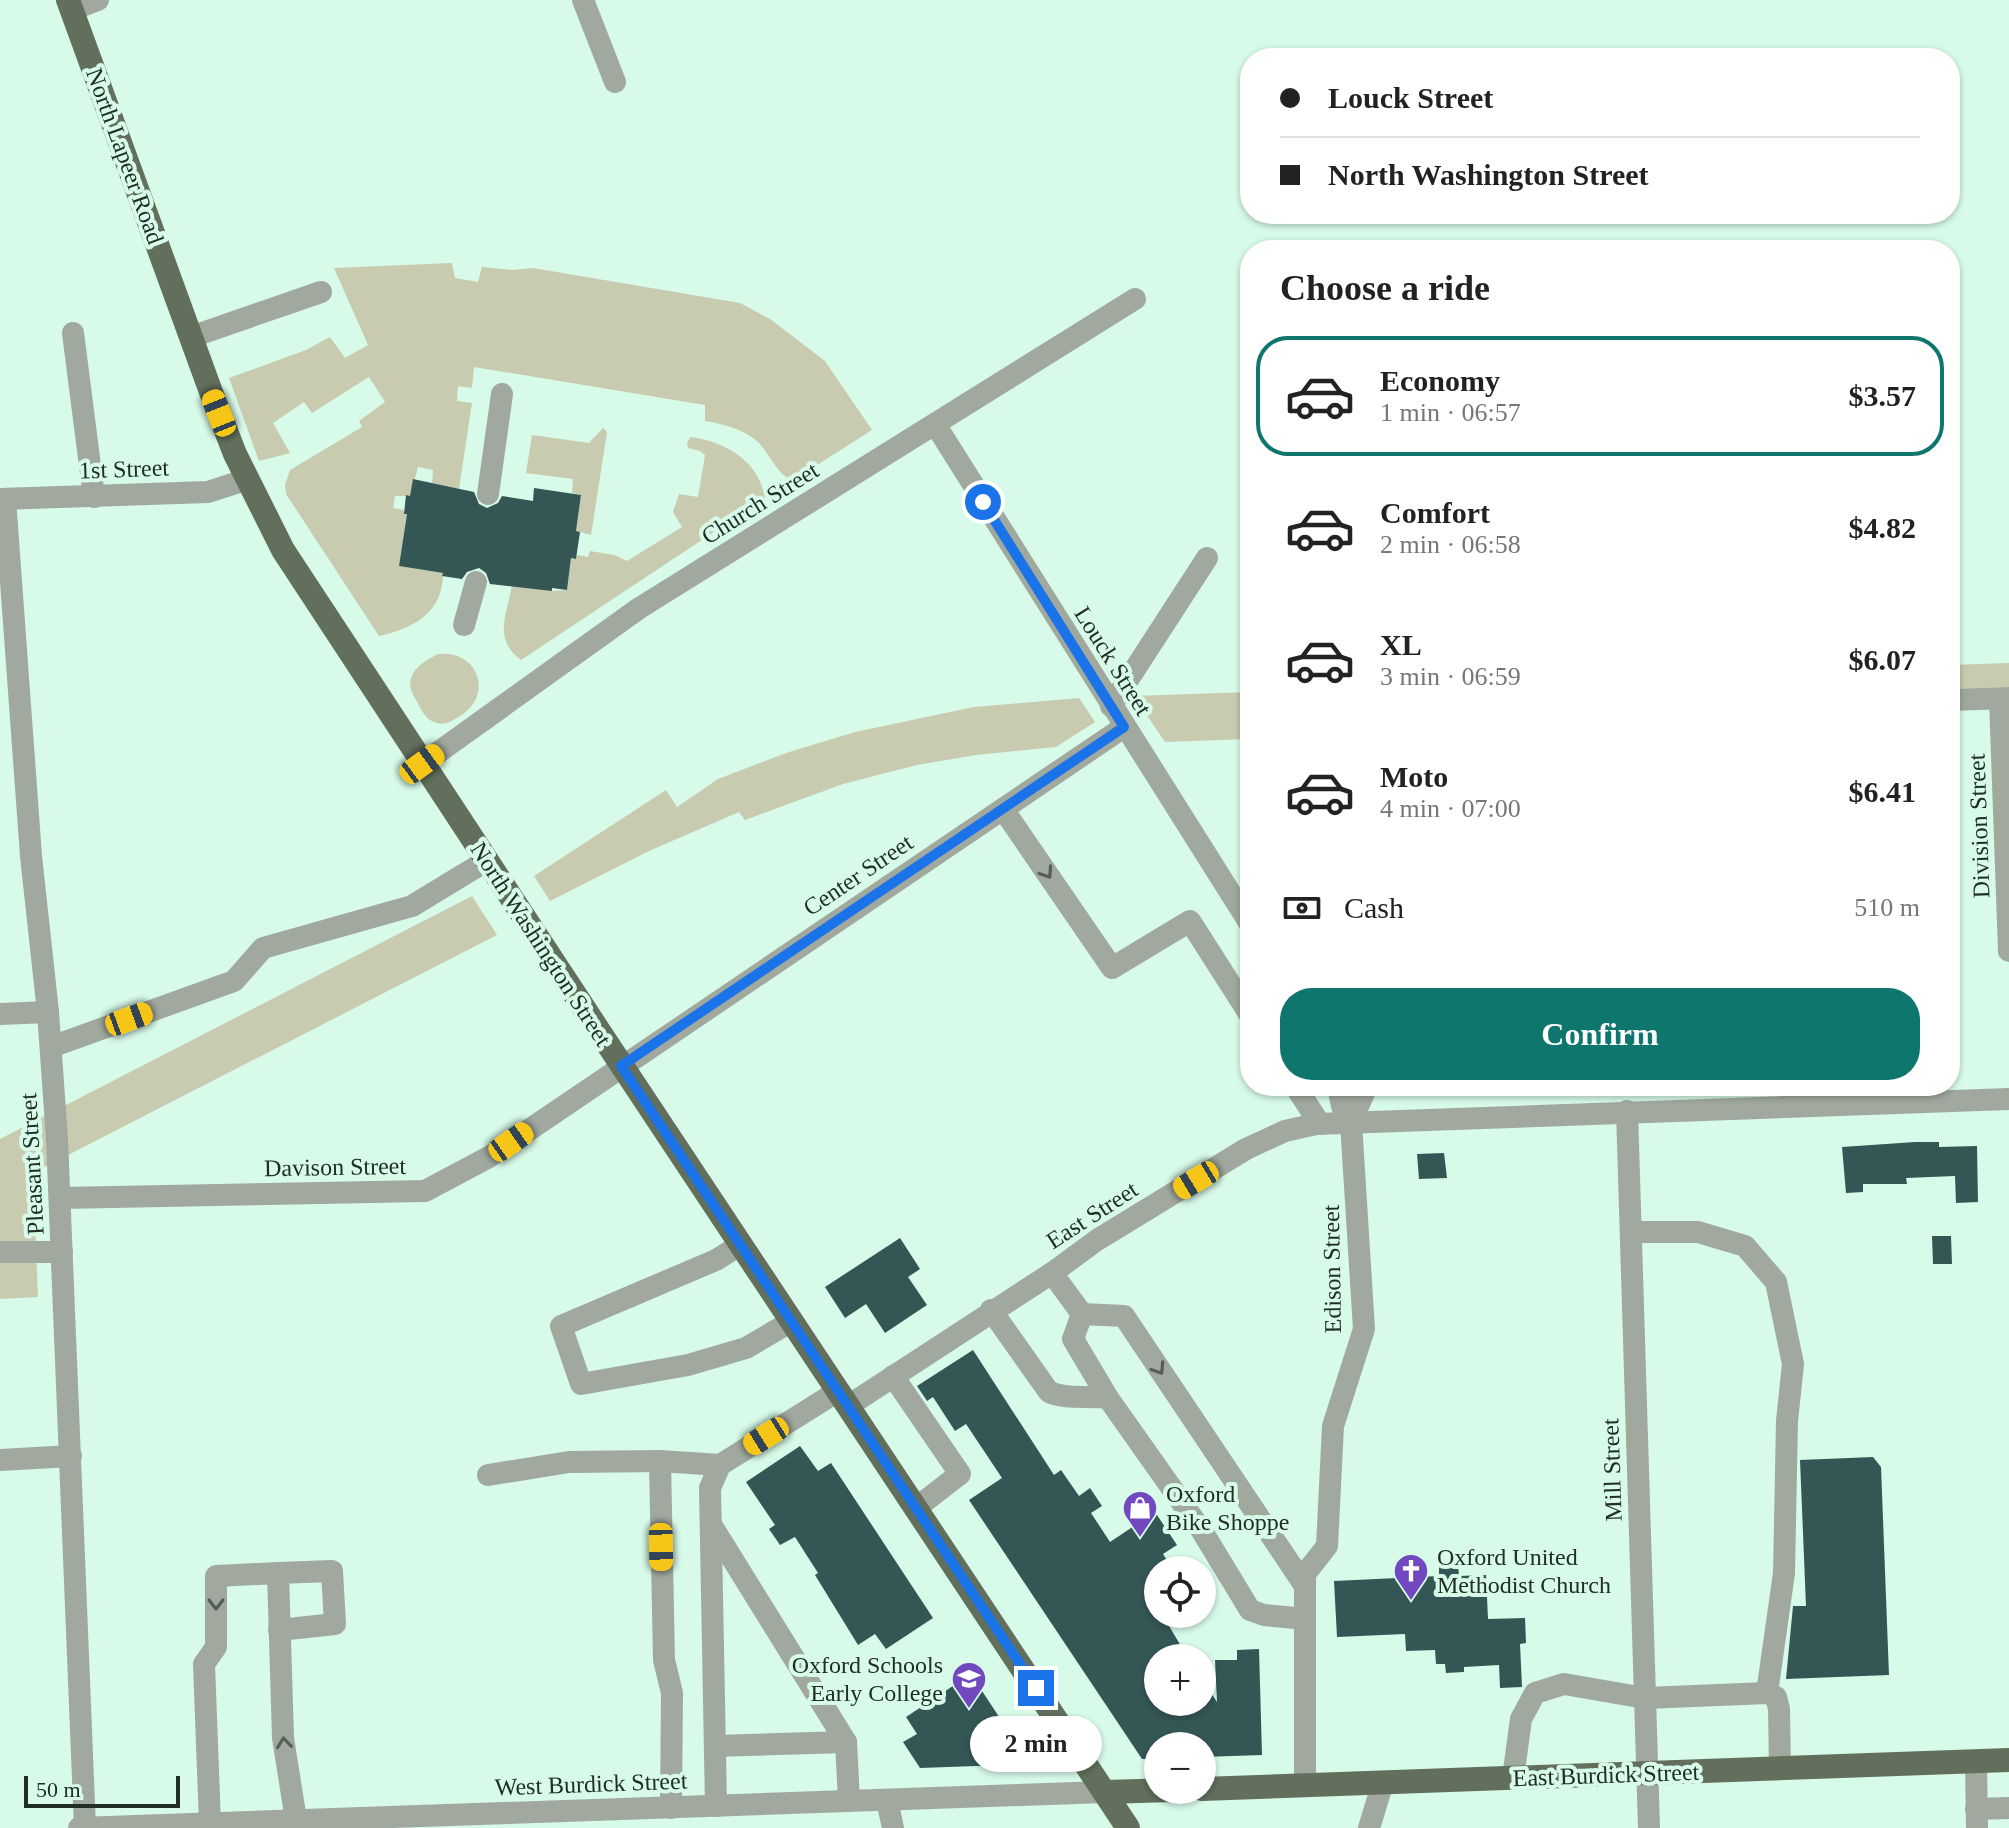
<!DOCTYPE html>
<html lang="en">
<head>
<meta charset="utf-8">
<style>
  body { margin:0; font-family:Georgia,serif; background:#f6f6f6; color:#222; height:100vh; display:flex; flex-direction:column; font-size:30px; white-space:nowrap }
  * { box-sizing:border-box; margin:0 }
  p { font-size:26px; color:#767676 }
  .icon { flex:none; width:44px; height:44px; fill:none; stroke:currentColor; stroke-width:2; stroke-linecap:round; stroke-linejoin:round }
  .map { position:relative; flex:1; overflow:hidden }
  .drawer { position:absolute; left:1240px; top:240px; width:720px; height:856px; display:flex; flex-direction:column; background:#fff; border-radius:32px; box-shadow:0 2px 6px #0004 }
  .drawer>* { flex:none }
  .guide { position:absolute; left:1240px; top:48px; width:720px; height:176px; border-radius:32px; box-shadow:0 2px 6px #0004; display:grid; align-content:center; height:176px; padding:0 40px; background:#fff }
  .fabs { position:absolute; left:1144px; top:1556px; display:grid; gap:16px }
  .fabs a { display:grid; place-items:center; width:72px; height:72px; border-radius:50%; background:#fff; box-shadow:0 2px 6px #0004; font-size:40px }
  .scale { position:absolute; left:24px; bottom:20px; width:156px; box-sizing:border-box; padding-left:8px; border:4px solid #212e28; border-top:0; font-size:22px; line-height:28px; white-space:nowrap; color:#212e28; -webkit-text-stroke:6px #d7fae9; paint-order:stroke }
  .end { position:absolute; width:36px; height:36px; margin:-18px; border:10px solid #1a73e8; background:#fff; box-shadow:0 0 0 4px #fff }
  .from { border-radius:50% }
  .bubble { position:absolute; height:56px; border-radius:28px; background:#fff; box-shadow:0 2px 6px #0004; font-size:26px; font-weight:800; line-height:56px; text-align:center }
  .car { position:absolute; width:24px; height:48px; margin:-24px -12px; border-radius:10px; box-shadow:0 0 6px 2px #0007; background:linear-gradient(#f5c518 24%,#345 0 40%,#f5c518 0 76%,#345 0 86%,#f5c518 0) }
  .guide b { display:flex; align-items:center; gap:28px; height:76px; font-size:30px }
  .guide b+b { border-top:2px solid #e0e0e0 }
  .guide i { width:20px; height:20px; background:#222 }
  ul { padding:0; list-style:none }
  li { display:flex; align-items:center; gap:24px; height:120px; margin:0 16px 12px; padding:0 24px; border:4px solid transparent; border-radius:32px }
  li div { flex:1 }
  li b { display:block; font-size:30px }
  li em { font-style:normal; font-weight:800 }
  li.on { border-color:#0f766e }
  li>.icon { width:72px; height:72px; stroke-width:1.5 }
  h2 { padding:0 40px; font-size:36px; line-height:96px }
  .pay { display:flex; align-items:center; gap:20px; height:88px; padding:0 40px; font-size:30px }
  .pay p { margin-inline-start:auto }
  .action { display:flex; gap:16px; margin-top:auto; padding:16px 40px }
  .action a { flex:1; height:92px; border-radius:32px; background:#0f766e; color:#fff; font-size:32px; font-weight:800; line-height:92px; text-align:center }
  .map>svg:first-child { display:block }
  .green { fill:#c8cbaf }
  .building { fill:#345755 }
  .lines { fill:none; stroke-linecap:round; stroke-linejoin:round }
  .minor { stroke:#a1a99f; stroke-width:22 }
  .major { stroke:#616f5c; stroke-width:24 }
  .oneway { stroke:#545f58 }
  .route { stroke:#1a73e8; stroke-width:10 }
  .labels { text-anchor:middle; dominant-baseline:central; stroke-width:8; stroke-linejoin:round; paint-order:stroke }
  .street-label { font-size:24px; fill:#212e28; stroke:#d7fae9 }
  .poi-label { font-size:24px; fill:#212e28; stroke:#d7fae9; text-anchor:start }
</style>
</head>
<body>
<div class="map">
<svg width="2009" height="1828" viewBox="0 0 2009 1828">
  <rect width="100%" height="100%" fill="#d7fae9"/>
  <g class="green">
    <path d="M 452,263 L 455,278 L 478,282 L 482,267 L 513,270 L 533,268 L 740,303 L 770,319 L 825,361 L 872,430 L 792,481 C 775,472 771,455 758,442 C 744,429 723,424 705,421 L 705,405 L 474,367 L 472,388 L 458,386 L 457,401 L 472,403 L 459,489 L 432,483 L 433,470 L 418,467 L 410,496 L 395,496 L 393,508 L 404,510 L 404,513 L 407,514 L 399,566 L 443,573 C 443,613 414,628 379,636 L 286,494 L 285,485 L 290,470 L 362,427 L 359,421 L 385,402 L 369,377 L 312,413 L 304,402 L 273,423 L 290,453 L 259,461 L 229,378 L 306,350 L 330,337 L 345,358 L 368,345 L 334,268 Z"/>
    <path d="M 603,428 L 607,432 L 591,535 L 576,531 L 581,495 L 572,493 L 573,479 L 526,473 L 532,435 L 589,443 Z"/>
    <path d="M 691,437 C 726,442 759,461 765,498 L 521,660 C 490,637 510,610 513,577 L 552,591 L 567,590 L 571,558 L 576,559 L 577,555 L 588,557 L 590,551 L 614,555 L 627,561 L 682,527 L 673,512 L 679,494 L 698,497 L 705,455 L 700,451 L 688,448 L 687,442 Z"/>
    <path d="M 438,654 C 480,649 497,700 453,720 C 445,725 439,725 430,720 C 423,715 420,707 416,700 C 401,677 418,664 438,654 Z"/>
    <path d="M 2009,663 L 2009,687 L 1950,689 L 1950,665 Z"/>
    <path d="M 1250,692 L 1250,739 L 1165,742 L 1134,696 Z"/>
    <path d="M 1079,698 L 1095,722 L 1056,747 L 976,755 L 917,765 L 843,784 L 745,820 L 739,812 L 649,851 L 550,901 L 534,876 L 666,790 L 677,807 L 718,779 L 786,753 L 855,732 L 974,707 Z"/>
    <path d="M 472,896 L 497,935 L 33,1173 L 38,1297 L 0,1299 L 0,1139 Z"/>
  </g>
  <g class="building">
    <path d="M 413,479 L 474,492 L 479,504 L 487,508 L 498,503 L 502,496 L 533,501 L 534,488 L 581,495 L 576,531 L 580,532 L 576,559 L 571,558 L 567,590 L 552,588 L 552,591 L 490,584 L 486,573 L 479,568 L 467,572 L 462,579 L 442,576 L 443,573 L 399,566 L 407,514 L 404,514 L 406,495 L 410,496 Z"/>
    <path d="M 1915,1142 L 1939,1142 L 1939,1147 L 1977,1146 L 1978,1202 L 1956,1203 L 1955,1176 L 1906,1178 L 1907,1184 L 1863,1184 L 1863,1192 L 1846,1193 L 1842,1147 Z"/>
    <path d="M 1444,1153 L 1447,1178 L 1419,1179 L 1417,1154 Z"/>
    <path d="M 1932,1236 L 1951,1236 L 1952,1264 L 1933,1264 Z"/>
    <path d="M 900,1238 L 920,1269 L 908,1277 L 927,1305 L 885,1333 L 866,1304 L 845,1318 L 825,1287 Z"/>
    <path d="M 973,1350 L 1054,1475 L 1061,1470 L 1079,1496 L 1090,1488 L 1102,1506 L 1091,1513 L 1110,1542 L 1155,1512 L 1177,1545 L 1163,1554 L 1173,1570 L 1158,1570 L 1158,1614 L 1162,1614 L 1188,1658 L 1158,1658 L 1158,1702 L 1202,1702 L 1202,1679 L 1217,1702 L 1215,1660 L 1237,1660 L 1237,1650 L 1259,1649 L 1262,1755 L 1202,1757 L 1202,1746 L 1158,1746 L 1158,1759 L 1142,1759 L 969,1500 L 1002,1478 L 966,1424 L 955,1431 L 933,1397 L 927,1401 L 917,1386 Z"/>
    <path d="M 800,1446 L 818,1471 L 831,1463 L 933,1618 L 886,1649 L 875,1634 L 858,1645 L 815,1575 L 818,1573 L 795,1537 L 780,1545 L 769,1529 L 775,1525 L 746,1482 Z"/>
    <path d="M 1873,1457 L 1881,1467 L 1889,1675 L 1786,1679 L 1793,1606 L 1806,1606 L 1800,1460 Z"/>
    <path d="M 1458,1565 L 1459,1576 L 1486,1575 L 1488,1619 L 1525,1618 L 1526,1643 L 1520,1644 L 1522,1687 L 1500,1688 L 1499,1665 L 1464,1667 L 1464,1672 L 1446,1673 L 1445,1664 L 1436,1664 L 1435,1650 L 1406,1651 L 1405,1634 L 1337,1637 L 1334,1581 L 1439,1576 L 1439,1566 Z"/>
    <path d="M 971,1674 L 986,1697 L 1030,1764 L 920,1768 L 903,1742 L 917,1734 L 906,1717 Z"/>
  </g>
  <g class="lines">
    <g class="minor">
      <path d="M 583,0 L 615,82"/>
      <path d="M 71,10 L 98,0"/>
      <path d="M 73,333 L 94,497"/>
      <path d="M 191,337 L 321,292"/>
      <path d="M 935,424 L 1250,924"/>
      <path d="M 488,494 L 502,394"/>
      <path d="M 0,499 L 208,492 L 248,479"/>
      <path d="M 5,499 L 31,856 L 48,1012 L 57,1139 L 85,1828"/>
      <path d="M 464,625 L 476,582"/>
      <path d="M 2000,699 L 2009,951"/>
      <path d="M 1950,700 L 2009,698"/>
      <path d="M 1111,706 L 1207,558"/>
      <path d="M 422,764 L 638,609 L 1135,299"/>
      <path d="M 1003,809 L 1112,968 L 1190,921 L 1250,1015"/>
      <path d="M 0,1014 L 48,1012"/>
      <path d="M 51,1047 L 234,981 L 263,948 L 412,906 L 486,861"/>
      <path d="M 1295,1086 L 1320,1124"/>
      <path d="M 1627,1111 L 1649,1828"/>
      <path d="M 1351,1123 L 1367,1086"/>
      <path d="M 60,1198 L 425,1191 L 489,1157 L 1124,727"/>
      <path d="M 1631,1232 L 1698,1232 L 1745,1246 L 1776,1282 L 1793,1364 L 1787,1421 L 1784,1573 L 1767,1693"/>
      <path d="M 740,1245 L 716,1260 L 561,1326 L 581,1384 L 688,1365 L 746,1348 L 792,1321"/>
      <path d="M 0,1252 L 62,1252"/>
      <path d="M 1052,1273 L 1082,1314 L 1073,1339 L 1108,1398"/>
      <path d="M 991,1310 L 1049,1392 C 1068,1400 1087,1395 1108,1398 L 1202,1531 L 1250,1610 L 1264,1615 L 1305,1619"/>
      <path d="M 1082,1314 L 1124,1316 L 1305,1586"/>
      <path d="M 893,1376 L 960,1474 L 916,1508"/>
      <path d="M 848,1406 L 1052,1273 L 1097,1240 L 1246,1149 L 1285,1131 L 1316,1124 L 2009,1099"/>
      <path d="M 0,1460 L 71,1456"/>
      <path d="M 488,1475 L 569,1462 L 660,1461"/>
      <path d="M 712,1526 L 846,1742 L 849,1801"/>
      <path d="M 278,1573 L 332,1571 L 335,1624 L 279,1630"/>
      <path d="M 715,1746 L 846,1742"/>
      <path d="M 1976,1761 L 1977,1828"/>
      <path d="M 1513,1778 L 1521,1719 L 1535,1693 L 1564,1684 L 1645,1698 L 1767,1693 L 1776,1697 L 1779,1709 L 1780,1769"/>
      <path d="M 1305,1785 L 1305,1574 L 1327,1546 L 1333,1426 L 1364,1329 L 1351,1123 L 1342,1106 L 1338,1086"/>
      <path d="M 887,1800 L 893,1828"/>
      <path d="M 716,1806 L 710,1488 L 720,1465 L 838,1391"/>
      <path d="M 671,1808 L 672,1693 L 664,1660 L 660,1461 L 720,1465"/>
      <path d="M 1976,1809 L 2009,1808"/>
      <path d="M 210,1824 L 204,1664 L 216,1647 L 216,1576 L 278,1573 L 283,1738 L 296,1820"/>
      <path d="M 79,1828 L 1105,1792"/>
      <path d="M 1369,1828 L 1383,1782"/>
    </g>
    <g class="major">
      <path d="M 68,0 L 211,392 L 235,454 L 283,550 L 599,1031 L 1128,1828"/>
      <path d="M 1202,1789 L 2009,1760"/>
      <path d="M 1105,1792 L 1173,1790"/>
    </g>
  </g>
  <defs><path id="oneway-chevron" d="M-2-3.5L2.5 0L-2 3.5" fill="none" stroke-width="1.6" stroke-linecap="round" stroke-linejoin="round" transform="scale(2)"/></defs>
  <g class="oneway">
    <use href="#oneway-chevron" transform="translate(1047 873) rotate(56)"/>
    <use href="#oneway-chevron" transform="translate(1159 1369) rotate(57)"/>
    <use href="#oneway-chevron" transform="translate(216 1604) rotate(90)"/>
    <use href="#oneway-chevron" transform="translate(284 1743) rotate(-96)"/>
  </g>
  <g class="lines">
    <path class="route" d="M 983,502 L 1124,727 L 621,1066 L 1036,1688"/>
  </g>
  <defs>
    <symbol id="shop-pin" viewBox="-11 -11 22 30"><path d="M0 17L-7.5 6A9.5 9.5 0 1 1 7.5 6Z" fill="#7248c0" stroke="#d7fae9"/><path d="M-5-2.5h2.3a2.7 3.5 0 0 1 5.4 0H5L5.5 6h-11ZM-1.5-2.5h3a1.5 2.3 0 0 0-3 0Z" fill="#fff"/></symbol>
    <symbol id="church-pin" viewBox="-11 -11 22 30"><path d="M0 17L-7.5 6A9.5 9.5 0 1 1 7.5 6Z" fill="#7248c0" stroke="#d7fae9"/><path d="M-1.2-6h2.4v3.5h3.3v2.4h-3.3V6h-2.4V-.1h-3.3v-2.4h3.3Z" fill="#fff"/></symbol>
    <symbol id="school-pin" viewBox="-11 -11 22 30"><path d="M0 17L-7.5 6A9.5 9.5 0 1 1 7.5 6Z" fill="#7248c0" stroke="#d7fae9"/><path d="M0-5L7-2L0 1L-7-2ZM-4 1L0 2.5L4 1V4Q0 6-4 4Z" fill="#fff"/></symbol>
  </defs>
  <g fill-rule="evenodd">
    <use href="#shop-pin" x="1120" y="1488" width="40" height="54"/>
    <use href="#church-pin" x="1391" y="1551" width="40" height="54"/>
    <use href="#school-pin" x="949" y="1659" width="40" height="54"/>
  </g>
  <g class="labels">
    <g class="street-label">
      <text transform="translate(125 156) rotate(70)">North Lapeer Road</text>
      <text transform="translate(124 469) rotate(-2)">1st Street</text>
      <text transform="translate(760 503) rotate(-32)">Church Street</text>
      <text transform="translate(1113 661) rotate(58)">Louck Street</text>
      <text transform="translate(1979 826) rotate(-92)">Division Street</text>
      <text transform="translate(858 875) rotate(-34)">Center Street</text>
      <text transform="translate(541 944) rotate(57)">North Washington Street</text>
      <text transform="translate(32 1164) rotate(-93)">Pleasant Street</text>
      <text transform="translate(335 1167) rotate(-1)">Davison Street</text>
      <text transform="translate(1092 1215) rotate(-33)">East Street</text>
      <text transform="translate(1332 1269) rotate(-91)">Edison Street</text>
      <text transform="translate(1612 1470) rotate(-92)">Mill Street</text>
      <text transform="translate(1606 1775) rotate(-2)">East Burdick Street</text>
      <text transform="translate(591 1784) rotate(-2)">West Burdick Street</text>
    </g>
    <g class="poi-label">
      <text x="1166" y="1494">Oxford<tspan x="1166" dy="28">Bike Shoppe</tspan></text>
      <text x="1437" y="1557">Oxford United<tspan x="1437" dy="28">Methodist Church</tspan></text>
      <text x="943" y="1665" text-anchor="end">Oxford Schools<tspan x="943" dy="28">Early College</tspan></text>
    </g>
  </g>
</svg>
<div class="fabs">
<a><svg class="icon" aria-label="locate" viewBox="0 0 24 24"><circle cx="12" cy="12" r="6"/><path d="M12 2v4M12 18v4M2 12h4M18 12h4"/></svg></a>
<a>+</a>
<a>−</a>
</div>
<div class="scale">50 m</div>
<i class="end from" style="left:983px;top:502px"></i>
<i class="end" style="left:1036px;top:1688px"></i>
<div class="bubble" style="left:970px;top:1716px;width:132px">2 min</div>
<i class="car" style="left:219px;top:413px;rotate:338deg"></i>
<i class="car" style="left:422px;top:764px;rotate:54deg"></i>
<i class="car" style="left:129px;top:1019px;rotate:70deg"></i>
<i class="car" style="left:511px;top:1142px;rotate:55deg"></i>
<i class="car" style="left:1196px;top:1180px;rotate:239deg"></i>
<i class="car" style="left:766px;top:1436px;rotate:238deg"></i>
<i class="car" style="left:661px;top:1547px;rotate:179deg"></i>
<div class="guide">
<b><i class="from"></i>Louck Street</b>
<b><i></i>North Washington Street</b>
</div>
<section class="drawer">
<h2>Choose a ride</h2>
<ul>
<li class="on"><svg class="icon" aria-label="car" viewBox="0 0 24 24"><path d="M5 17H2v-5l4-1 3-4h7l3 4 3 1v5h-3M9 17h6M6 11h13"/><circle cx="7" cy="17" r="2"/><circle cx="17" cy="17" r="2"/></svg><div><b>Economy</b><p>1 min · 06:57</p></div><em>$3.57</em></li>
<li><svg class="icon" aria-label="car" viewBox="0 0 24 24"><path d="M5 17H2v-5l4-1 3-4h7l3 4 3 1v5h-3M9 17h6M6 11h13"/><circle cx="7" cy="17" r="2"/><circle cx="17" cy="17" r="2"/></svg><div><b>Comfort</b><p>2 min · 06:58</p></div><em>$4.82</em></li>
<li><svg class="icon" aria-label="car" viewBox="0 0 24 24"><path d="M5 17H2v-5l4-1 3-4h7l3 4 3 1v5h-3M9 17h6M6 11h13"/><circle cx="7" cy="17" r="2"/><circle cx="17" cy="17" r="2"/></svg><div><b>XL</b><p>3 min · 06:59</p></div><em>$6.07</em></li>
<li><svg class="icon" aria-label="car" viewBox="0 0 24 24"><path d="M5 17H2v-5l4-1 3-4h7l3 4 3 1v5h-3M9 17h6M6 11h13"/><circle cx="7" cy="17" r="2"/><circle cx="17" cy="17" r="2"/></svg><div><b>Moto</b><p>4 min · 07:00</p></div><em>$6.41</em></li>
</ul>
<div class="pay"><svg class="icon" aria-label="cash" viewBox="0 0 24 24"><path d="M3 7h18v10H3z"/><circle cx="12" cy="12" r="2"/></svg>Cash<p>510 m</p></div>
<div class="action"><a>Confirm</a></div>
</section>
</div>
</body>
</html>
